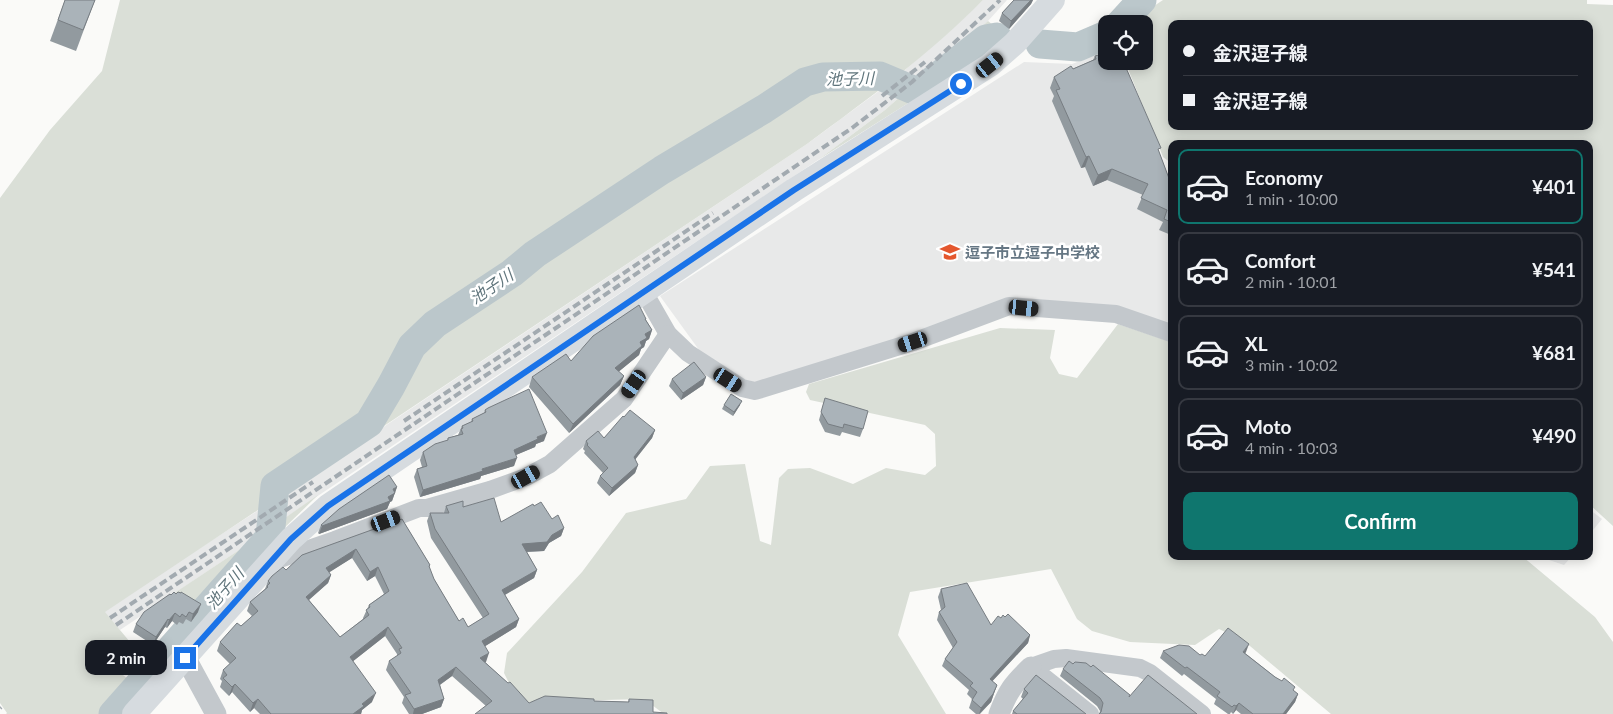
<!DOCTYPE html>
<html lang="en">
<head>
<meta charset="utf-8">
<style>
  body { margin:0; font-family:Lato,"Noto Sans JP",sans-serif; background:#242831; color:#f1f3f6; height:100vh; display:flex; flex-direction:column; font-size:19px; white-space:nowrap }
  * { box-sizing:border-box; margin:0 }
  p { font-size:16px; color:#9ea1a6 }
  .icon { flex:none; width:28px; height:28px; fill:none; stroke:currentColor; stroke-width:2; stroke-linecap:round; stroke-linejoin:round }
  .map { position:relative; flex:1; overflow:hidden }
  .details { position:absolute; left:1168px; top:140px; width:425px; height:420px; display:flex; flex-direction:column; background:#171b24; border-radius:10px; box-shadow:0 2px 12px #0003 }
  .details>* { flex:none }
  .hud { position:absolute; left:1168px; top:20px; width:425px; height:110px; border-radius:10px; box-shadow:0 2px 12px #0003; display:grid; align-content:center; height:110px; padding:0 15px; background:#171b24 }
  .controls { position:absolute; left:1098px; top:15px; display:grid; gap:10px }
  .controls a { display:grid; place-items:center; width:55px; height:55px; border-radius:10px; background:#171b24; box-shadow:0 2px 12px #0003; font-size:25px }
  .end { position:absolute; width:22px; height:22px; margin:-11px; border:6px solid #1a73e8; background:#fff; box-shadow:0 0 0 2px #fff }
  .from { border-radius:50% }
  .bubble { position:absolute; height:35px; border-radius:10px; background:#171b24; box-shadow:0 2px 12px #0003; font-size:16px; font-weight:700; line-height:35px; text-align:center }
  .car { position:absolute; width:15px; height:30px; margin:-15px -8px; border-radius:6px; box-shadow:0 0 4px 1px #0007; background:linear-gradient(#222 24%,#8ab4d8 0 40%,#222 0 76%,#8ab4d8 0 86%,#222 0) }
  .hud b { display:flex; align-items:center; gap:18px; height:48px; font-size:19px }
  .hud b+b { border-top:1px solid #363941 }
  .hud i { width:12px; height:12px; background:#f1f3f6 }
  ul { padding:9px 0 0; list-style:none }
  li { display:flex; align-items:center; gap:15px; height:75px; margin:0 10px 8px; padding:0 5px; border:2px solid #363941; border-radius:10px }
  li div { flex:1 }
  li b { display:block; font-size:19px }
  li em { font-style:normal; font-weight:700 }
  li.current { border-color:#0f766e }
  li>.icon { width:45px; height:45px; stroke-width:1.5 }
  .cta { display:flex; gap:10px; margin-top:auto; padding:10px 15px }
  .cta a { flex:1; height:58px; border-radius:10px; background:#0f766e; color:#fff; font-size:20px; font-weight:700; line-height:58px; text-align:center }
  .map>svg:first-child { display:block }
  .built { fill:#e8e9e9 }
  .green { fill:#dadfd7; fill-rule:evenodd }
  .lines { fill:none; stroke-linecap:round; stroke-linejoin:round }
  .river { stroke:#bbc7cb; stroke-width:29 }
  .minor { stroke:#c3c8cc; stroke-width:18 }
  .tertiary { stroke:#c3c8cc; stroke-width:21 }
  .secondary { stroke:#d6dbdf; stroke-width:24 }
  .rail { stroke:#a2aab0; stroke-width:4; stroke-dasharray:8 4; stroke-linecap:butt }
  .wall { fill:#929a9f; fill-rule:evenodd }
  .shaded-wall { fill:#777d82 }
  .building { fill:#aab3b9; stroke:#777d82; fill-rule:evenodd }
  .route { stroke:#1a73e8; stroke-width:6 }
  .labels { text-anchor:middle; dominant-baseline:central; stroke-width:5; stroke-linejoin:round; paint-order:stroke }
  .poi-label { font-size:15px; font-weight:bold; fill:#657683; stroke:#fff; text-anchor:start }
  .water-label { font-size:16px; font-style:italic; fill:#60757c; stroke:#fff }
</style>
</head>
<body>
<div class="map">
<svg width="1613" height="714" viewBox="0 0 1613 714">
  <rect width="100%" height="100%" fill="#fafaf8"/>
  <g class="built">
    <path d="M 983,0 L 1007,0 L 988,21 L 917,85 L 898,76 L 950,31 Z"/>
    <path d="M 1106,51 L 1106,61 L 1159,174 L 1171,178 L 1171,325 L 1042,305 L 765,384 L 741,380 L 702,354 L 660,296 L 1024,62 L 1072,64 Z"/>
    <path d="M 883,88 L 902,95 L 885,110 L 818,160 L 279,522 L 280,496 L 807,144 Z"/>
    <path d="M 268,504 L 263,534 L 120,630 L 104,612 L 129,594 Z"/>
    <path d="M 1589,509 L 1602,519 L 1589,535 Z"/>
    <path d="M 1537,556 L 1572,556 L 1564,565 Z"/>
  </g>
  <g class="green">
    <path d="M 120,0 L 983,0 C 930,54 868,99 807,144 L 105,612 L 140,654 L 123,675 L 133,683 L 105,714 L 6,714 L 7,713 L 0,703 L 0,198 L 50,130 L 102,71 Z"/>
    <path d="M 1163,0 L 1587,0 L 1587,4 L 1613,5 L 1613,526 L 1589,504 L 1589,144 L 1171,144 L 1171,163 L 1163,157 L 1125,61 L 1144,61 L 1144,24 L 1132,24 L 1133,20 ZM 1171,24 L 1589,24 L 1589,126 L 1171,126 Z"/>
    <path d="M 988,21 L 1004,34 L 986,50 L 926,90 L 917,85 Z"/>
    <path d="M 902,95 L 910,102 L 818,160 L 885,110 Z"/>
    <path d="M 1118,324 L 1171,342 L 1171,556 L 1522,556 L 1595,617 L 1613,642 L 1613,714 L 1331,714 L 1244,641 L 1219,629 L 1195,645 L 1130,642 L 1092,631 L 1077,619 L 1051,569 L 910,592 L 898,635 L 946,714 L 664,714 L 644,699 L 526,702 L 512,689 L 504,673 L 507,653 L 582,572 L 626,513 L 686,499 L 710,466 L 745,464 L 760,541 L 771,545 L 779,478 L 788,469 L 810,468 L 853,484 L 886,468 L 925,475 L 936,466 L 935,434 L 925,425 L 810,400 L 806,392 L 809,384 L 1000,328 L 1055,330 L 1050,358 L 1059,374 L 1077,378 Z"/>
    <path d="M 318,495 L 278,534 L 279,522 Z"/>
    <path d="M 263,534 L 262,540 L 202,610 L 173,594 Z"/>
  </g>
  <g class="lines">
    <g class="river">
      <path d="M 1120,24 L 1142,0"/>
      <path d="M 1040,44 L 1078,47 L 1106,35"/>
      <path d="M 113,714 L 270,537 L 275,486 L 369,423 L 391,386 L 412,346 L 435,324 L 512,273 L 535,254 L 662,170 L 764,109 L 805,82 L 823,77 L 880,76 L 918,92 L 986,39 L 997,37"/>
    </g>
    <g class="minor">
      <path d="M 644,292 L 668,334 L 688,353 L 742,388 L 755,391 L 913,342 L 1009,306 L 1116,314 L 1171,333"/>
      <path d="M 271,562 L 335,540 L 419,508 L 427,508 L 490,490 L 526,477 L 550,464 L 624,399 L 668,334"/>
      <path d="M 1090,714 L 1031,667 L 1054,659 L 1066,658 L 1140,668 L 1150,673 L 1202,714"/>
    </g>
    <g class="tertiary">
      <path d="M 185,657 L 216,714"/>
      <path d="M 999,714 C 1008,691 1013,684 1031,667"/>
    </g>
    <path class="secondary" d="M 134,714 L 291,539 L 328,506 L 794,190 L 990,65 L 1015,43 L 1053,0"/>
    <g class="rail">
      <path d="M 882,96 L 925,62"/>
      <path d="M 404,421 L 713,213"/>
      <path d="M 110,618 L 313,482"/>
      <path d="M 116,625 L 852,128 L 912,82 L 1000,0"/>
      <path d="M 0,708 L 1,707"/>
    </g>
  </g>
  <g class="wall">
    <path d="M 65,0 L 95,0 L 76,51 L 50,41 Z"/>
    <path d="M 1014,0 L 1033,0 L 1031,4 L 1009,29 L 999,21 L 1002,13 Z"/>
    <path d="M 1095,56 L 1159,152 L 1170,181 L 1171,181 L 1171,235 L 1159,230 L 1163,222 L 1137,209 L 1143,195 L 1107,180 L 1093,186 L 1085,167 L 1081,168 L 1052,101 L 1054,96 L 1050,88 L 1054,77 L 1093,60 Z"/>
    <path d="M 646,319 L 646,320 L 652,330 L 649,339 L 646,341 L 644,347 L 641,349 L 639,355 L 618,372 L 624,376 L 620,385 L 569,433 L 529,387 L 532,377 L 571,361 Z"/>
    <path d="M 706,377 L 703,385 L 681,400 L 669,386 L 672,379 Z"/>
    <path d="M 825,398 L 863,429 L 860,437 L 842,432 L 840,436 L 825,432 L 819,420 Z"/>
    <path d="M 724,405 L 740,405 L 733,416 L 722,409 Z"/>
    <path d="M 485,410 L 544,441 L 536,444 L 535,447 L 516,455 L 514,466 L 481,476 L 480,479 L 420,497 L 414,477 L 417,469 L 422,467 L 420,460 L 423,452 L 447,441 L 448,438 L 458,435 L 462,426 L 471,422 L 472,419 L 484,413 Z"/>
    <path d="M 624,417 L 655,430 L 652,438 L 635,459 L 638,465 L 635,473 L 609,496 L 597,483 L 600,476 L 603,473 L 584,453 L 585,451 L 583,449 L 586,441 L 604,438 Z"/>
    <path d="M 397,487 L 392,501 L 390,502 L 387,509 L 319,534 L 318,533 L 321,525 Z"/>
    <path d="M 446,506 L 463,507 L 501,522 L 534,506 L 564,528 L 561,536 L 549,543 L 544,551 L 527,552 L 537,570 L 534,578 L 505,595 L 519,619 L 516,627 L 485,646 L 486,662 L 485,662 L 529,703 L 594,701 L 628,702 L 629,699 L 653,712 L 486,706 L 452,676 L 440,685 L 444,699 L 441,707 L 422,714 L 409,714 L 402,703 L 404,697 L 386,670 L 389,661 L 397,656 L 397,654 L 385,636 L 353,661 L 372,702 L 362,710 L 361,714 L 260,714 L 254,708 L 250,712 L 232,692 L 229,696 L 220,687 L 222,681 L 220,679 L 223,670 L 230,664 L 217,651 L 220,642 L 241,626 L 252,616 L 247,611 L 250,602 L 265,589 L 268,581 L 286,570 L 402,519 L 430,565 L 429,568 L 434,579 L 459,621 L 468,627 L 483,618 L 431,538 L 427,521 L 430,513 L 444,513 ZM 352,558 L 367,581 L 375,576 L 384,594 L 369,605 L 363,618 L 363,619 L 340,637 L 309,600 L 328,583 L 331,575 L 329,572 Z"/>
    <path d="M 941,589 L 991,625 L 1001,618 L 1030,635 L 1028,643 L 992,681 L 997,685 L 994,693 L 991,702 L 980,714 L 976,714 L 969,708 L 972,699 L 967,694 L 969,690 L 942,666 L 945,659 L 953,648 L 937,620 L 939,612 L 941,610 L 938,597 Z"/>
    <path d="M 170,594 L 198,612 L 191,622 L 186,619 L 183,624 L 179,622 L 177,625 L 172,621 L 167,628 L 165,627 L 153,645 L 133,632 L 136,624 Z"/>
    <path d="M 1163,651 L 1205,656 L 1246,652 L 1245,653 L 1275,677 L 1298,694 L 1295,702 L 1286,714 L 1241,714 L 1236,710 L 1233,714 L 1231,712 L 1230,714 L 1228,714 L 1214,704 L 1216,699 L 1184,674 L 1182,676 L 1160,658 Z"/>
    <path d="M 127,661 L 150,663 L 138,675 L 125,665 Z"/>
    <path d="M 1063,669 L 1129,697 L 1099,714 L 1100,711 L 1097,706 L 1060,676 Z"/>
    <path d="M 1024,689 L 1086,714 L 1012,714 L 1013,711 L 1023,699 L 1021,697 Z"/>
  </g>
  <g class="shaded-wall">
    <path d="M 1031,0 L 1033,0 L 1031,4 L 1009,29 L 1011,21 Z"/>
    <path d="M 1089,156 L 1085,167 L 1081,168 L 1086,157 Z"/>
    <path d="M 1112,169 L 1107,180 L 1093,186 L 1098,175 Z"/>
    <path d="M 652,330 L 649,339 L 646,341 L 644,347 L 641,349 L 639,355 L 611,378 L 615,368 L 640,342 L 645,334 Z"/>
    <path d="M 624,376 L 620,385 L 569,433 L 573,424 Z"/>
    <path d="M 706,377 L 703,385 L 681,400 L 683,393 Z"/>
    <path d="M 742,401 L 740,405 L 733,416 L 734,412 Z"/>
    <path d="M 655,430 L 652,438 L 631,465 L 634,457 Z"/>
    <path d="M 547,433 L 544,441 L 536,444 L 535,447 L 511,457 L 514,450 L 537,437 Z"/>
    <path d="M 517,458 L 514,466 L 481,476 L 480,479 L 420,497 L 423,490 L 482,469 Z"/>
    <path d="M 638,465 L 635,473 L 609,496 L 612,488 Z"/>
    <path d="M 397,487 L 392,501 L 390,502 L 387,509 L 319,534 L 322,526 L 388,497 L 393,489 Z"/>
    <path d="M 564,528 L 561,536 L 549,543 L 544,551 L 519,552 L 522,544 L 552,535 Z"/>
    <path d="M 356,549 L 352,558 L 322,577 L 326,568 Z"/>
    <path d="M 378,567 L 375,576 L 367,581 L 370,572 Z"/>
    <path d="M 537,570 L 534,578 L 499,598 L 502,590 Z"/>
    <path d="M 331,575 L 328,583 L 303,605 L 306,597 Z"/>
    <path d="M 201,604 L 198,612 L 191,622 L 193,614 Z"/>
    <path d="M 175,613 L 172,621 L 167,628 L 169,620 Z"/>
    <path d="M 168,619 L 165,627 L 153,645 L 156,637 Z"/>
    <path d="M 519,619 L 516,627 L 479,650 L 482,641 Z"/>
    <path d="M 388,627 L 385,636 L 347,666 L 350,657 Z"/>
    <path d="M 1030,635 L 1028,643 L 987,687 L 990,679 Z"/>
    <path d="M 1249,644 L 1246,652 L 1240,659 L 1243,652 Z"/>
    <path d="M 489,653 L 486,662 L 477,667 L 480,658 Z"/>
    <path d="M 151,659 L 150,663 L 138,675 L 140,671 Z"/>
    <path d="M 456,667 L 452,676 L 435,688 L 438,680 Z"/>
    <path d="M 235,684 L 232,692 L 229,696 L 232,687 Z"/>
    <path d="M 997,685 L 991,702 L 979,714 L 981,708 Z"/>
    <path d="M 376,693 L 372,702 L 362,710 L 361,714 L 353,714 L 362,704 Z"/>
    <path d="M 1298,694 L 1295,702 L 1286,714 L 1283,714 Z"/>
    <path d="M 258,699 L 254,708 L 250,712 L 253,703 Z"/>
    <path d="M 444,699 L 441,707 L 422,714 L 413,714 L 414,709 Z"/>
    <path d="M 1239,703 L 1236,710 L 1233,714 L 1236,706 Z"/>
  </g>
  <g class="building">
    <path d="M 65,0 L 95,0 L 83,30 L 58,20 Z"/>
    <path d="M 1014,0 L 1031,0 L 1011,21 L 1002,13 Z"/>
    <path d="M 1106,53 L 1106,61 L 1118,61 L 1119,63 L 1123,61 L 1161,148 L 1158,149 L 1170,181 L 1171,181 L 1171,222 L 1164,219 L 1167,210 L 1141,198 L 1148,184 L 1112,169 L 1098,175 L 1089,156 L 1086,157 L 1056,90 L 1060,89 L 1054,77 L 1071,66 L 1073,69 L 1096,59 L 1095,56 Z"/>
    <path d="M 639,305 L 646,319 L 645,319 L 652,330 L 645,334 L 647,338 L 640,342 L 642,346 L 615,368 L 624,376 L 573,424 L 532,377 L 566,354 L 571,361 L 593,336 Z"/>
    <path d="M 694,362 L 706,377 L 683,393 L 672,379 Z"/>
    <path d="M 529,389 L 547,433 L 537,437 L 538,439 L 514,450 L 517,458 L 482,469 L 483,471 L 423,490 L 417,469 L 427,466 L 423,452 L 435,444 L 448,440 L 448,438 L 463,434 L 461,429 L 463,428 L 462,426 L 473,421 L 472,419 L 486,412 L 485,410 L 488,408 Z"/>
    <path d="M 731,394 L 742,401 L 734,412 L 724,405 Z"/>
    <path d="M 825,398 L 868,411 L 863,429 L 844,424 L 843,428 L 828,424 L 821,412 Z"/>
    <path d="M 630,410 L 655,430 L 634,457 L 638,465 L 612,488 L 600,476 L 608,468 L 587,445 L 588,444 L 586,441 L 598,431 L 604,438 L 623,416 L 624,417 Z"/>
    <path d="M 389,475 L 397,487 L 393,489 L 395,493 L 388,497 L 390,501 L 322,526 L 321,525 L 339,509 Z"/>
    <path d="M 494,498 L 501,522 L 533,504 L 534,506 L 541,502 L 552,519 L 558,515 L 564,528 L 552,535 L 547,542 L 522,544 L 537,570 L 502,590 L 519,619 L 482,641 L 489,653 L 480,658 L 508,683 L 510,682 L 529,703 L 545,696 L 594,699 L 594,701 L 629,702 L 629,699 L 653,700 L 653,712 L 667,713 L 667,714 L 475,714 L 492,701 L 456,667 L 438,680 L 444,699 L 414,709 L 405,695 L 411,693 L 389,661 L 401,653 L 399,649 L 402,648 L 388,627 L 350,657 L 376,693 L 362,704 L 364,706 L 353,714 L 271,714 L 258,699 L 253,703 L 235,684 L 232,687 L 223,678 L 227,675 L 223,670 L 236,658 L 220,642 L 237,623 L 241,626 L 258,611 L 250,602 L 268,587 L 267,586 L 270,583 L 268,581 L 272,576 L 283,567 L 286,570 L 302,555 L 402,519 L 430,565 L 429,566 L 434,579 L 459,621 L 463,618 L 468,627 L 489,614 L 435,529 L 430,513 L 449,513 L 446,506 L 463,501 L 463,507 ZM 356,549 L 370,572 L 378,567 L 389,591 L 369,605 L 370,607 L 366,610 L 369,615 L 340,637 L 306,597 L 331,575 L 326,568 Z"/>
    <path d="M 967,583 L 991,625 L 998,616 L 1001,618 L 1003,615 L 1005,617 L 1008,614 L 1030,635 L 990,679 L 997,685 L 993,694 L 981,708 L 972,700 L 977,692 L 970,686 L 973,683 L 945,659 L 957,642 L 939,612 L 945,607 L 941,589 Z"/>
    <path d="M 174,592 L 176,594 L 178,592 L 181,593 L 181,592 L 201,604 L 193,614 L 189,612 L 186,617 L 182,614 L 180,617 L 175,613 L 169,620 L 168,619 L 156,637 L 136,624 L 144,612 L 170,594 L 171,595 Z"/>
    <path d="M 1228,628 L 1249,644 L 1243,652 L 1275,677 L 1282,681 L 1284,678 L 1295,687 L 1293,690 L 1298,694 L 1283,714 L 1253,714 L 1239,703 L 1236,706 L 1234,705 L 1232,707 L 1217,696 L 1220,692 L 1187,667 L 1185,668 L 1163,651 L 1179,645 L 1189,646 L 1200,655 L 1202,654 L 1205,656 Z"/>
    <path d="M 138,648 L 151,659 L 140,671 L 127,661 Z"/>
    <path d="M 1069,661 L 1073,664 L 1075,662 L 1086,663 L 1091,667 L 1093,665 L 1130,695 L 1129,697 L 1148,675 L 1197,714 L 1099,714 L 1101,712 L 1103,703 L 1100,698 L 1063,669 Z"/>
    <path d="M 1036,675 L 1086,714 L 1017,714 L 1013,711 L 1028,693 L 1024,689 Z"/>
  </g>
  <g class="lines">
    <path class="route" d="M 185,658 L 291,539 L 328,506 L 794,190 L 961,84"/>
  </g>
  <defs>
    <symbol id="school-bare" viewBox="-9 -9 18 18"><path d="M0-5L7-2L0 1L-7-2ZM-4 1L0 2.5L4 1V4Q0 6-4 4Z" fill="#e4572e" stroke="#fff" stroke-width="2.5" paint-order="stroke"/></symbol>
  </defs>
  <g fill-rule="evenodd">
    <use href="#school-bare" x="936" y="238" width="28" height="28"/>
  </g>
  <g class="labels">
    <g class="poi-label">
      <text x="965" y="252">逗子市立逗子中学校</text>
    </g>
    <g class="water-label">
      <text transform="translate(850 78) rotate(-1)">池子川</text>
      <text transform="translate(491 286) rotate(-34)">池子川</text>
      <text transform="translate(224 588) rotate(-49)">池子川</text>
    </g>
  </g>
</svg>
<div class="controls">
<a><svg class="icon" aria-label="locate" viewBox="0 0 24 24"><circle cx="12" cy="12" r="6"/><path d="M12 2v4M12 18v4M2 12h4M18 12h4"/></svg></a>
</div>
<i class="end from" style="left:961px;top:84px"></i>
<i class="end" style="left:185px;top:658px"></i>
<div class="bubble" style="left:85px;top:640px;width:82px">2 min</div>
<i class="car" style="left:990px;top:65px;rotate:51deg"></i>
<i class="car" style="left:1024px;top:308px;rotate:96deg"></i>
<i class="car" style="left:913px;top:342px;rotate:252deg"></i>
<i class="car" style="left:728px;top:380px;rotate:123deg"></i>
<i class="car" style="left:634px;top:384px;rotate:215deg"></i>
<i class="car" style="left:526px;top:477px;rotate:61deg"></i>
<i class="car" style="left:386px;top:521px;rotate:69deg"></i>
<div class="hud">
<b><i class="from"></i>金沢逗子線</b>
<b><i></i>金沢逗子線</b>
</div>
<section class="details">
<ul>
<li class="current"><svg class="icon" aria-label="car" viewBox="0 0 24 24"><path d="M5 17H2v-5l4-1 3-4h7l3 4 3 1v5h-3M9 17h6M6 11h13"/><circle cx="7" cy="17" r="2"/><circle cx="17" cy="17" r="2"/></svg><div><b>Economy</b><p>1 min · 10:00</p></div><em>¥401</em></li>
<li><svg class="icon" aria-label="car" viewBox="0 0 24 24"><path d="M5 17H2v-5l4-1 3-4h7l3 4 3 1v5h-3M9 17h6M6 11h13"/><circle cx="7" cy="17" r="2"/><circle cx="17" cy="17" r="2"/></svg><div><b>Comfort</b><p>2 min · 10:01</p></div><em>¥541</em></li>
<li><svg class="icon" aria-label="car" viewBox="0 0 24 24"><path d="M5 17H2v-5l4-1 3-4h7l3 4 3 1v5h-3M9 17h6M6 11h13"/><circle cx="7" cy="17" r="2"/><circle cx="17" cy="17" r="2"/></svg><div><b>XL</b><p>3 min · 10:02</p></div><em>¥681</em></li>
<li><svg class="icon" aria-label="car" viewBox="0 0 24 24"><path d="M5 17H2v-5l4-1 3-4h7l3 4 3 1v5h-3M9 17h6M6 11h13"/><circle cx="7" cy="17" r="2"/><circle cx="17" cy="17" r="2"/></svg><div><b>Moto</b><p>4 min · 10:03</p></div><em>¥490</em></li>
</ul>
<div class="cta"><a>Confirm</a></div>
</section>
</div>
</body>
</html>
